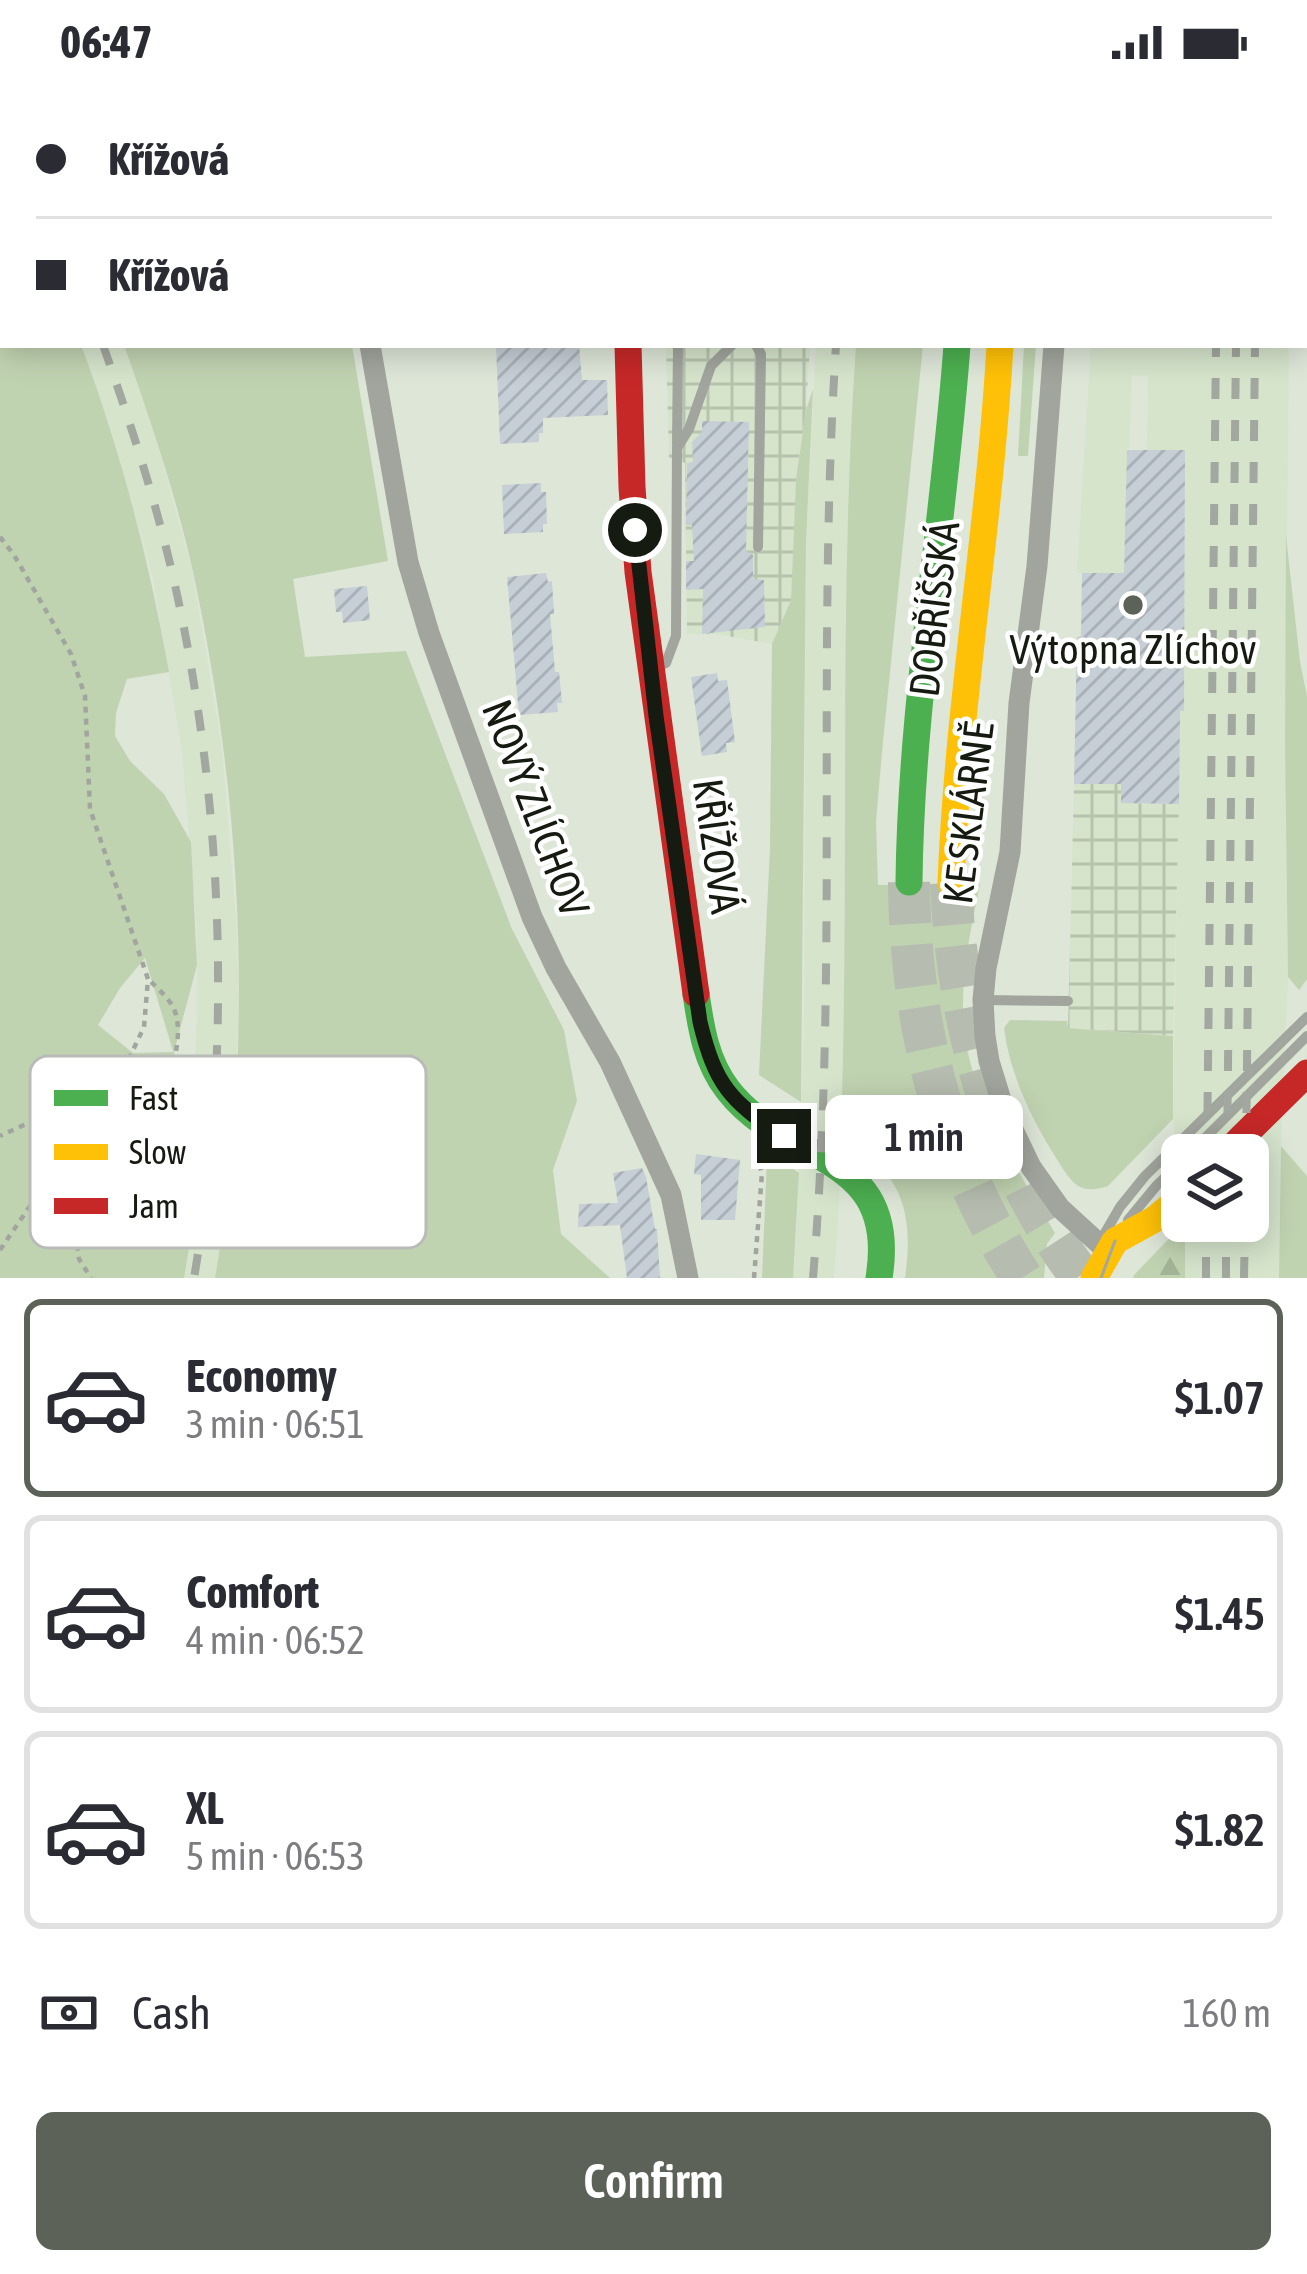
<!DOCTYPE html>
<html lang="en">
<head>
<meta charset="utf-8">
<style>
  body { margin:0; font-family:"Asap Condensed",sans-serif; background:#f2f2f3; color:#2b2b33; height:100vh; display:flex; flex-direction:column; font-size:45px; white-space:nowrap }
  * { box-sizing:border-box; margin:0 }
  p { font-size:39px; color:#7c7c81 }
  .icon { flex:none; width:66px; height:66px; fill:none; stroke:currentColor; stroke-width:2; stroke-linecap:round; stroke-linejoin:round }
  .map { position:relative; height:1194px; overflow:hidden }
  .panel { display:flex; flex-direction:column; background:#fff; flex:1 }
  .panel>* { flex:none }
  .top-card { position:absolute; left:0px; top:0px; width:1308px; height:264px; box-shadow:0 6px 30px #0003; display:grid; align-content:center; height:264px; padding:0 36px; background:#fff }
  .fabs { position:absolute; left:1161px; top:1050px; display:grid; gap:24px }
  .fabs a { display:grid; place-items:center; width:108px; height:108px; border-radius:18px; background:#fff; box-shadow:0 6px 30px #0003; font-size:60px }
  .end { position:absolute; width:54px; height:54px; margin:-27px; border:15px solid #161b12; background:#fff; box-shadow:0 0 0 6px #fff }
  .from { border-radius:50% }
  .bubble { position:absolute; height:84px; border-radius:18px; background:#fff; box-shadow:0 6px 30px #0003; font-size:39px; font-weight:600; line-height:84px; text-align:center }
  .top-card b { display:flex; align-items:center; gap:42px; height:114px; font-size:45px }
  .top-card b+b { border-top:3px solid #e1e1e2 }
  .top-card i { width:30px; height:30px; background:#2b2b33 }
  ul { padding:21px 0 0; list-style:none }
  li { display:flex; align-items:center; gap:36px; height:198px; margin:0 24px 18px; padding:0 12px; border:6px solid #e1e1e2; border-radius:18px }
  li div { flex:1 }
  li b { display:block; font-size:45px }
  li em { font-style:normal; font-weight:600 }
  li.selected { border-color:#5c6257 }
  li>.icon { width:108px; height:108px; stroke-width:1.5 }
  .pay { display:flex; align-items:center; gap:30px; height:132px; padding:0 36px; font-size:45px }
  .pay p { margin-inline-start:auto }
  .button { display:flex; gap:24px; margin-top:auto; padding:24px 36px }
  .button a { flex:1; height:138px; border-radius:18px; background:#5c6257; color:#fff; font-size:48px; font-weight:600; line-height:138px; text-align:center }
  .status { display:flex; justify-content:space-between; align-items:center; height:84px; padding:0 60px; background:#fff; direction:ltr }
  .status svg { height:33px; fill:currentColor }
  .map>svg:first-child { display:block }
  .built { fill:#d6e4cc }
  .industrial { fill:url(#industrial-grid) }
  .green { fill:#c0d3b1; fill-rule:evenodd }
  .forest { fill:url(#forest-firs) }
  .building { fill:url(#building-hatch) }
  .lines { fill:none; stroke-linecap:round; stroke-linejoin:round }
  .highway-tunnel { stroke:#b6bdb0; stroke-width:42; stroke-dasharray:42 21; stroke-linecap:butt }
  .path { stroke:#a1a59d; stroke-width:4.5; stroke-dasharray:6 6; stroke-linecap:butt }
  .lane { stroke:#a1a59d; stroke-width:10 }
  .street { stroke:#a1a59d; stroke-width:21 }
  .fast { stroke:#4caf50; stroke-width:27 }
  .slow { stroke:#ffc107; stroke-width:27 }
  .jam { stroke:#c62828; stroke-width:27 }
  .tram { stroke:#a2a79f; stroke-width:3 }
  .rail { stroke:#a2a79f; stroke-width:8; stroke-dasharray:21 21; stroke-linecap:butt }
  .route { stroke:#161b12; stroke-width:15 }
  .poi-dot { fill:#5c6257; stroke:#fff; stroke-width:4.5 }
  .labels { text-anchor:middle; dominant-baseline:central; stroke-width:9; stroke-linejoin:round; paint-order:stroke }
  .street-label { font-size:42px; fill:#161b12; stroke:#fff }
  .poi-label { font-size:42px; fill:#161b12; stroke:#fff }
  .key { fill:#fff; stroke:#b9bbb8; stroke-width:3 }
  .key-label { font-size:33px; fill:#161b12 }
</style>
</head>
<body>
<div class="status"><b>06:47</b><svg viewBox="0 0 49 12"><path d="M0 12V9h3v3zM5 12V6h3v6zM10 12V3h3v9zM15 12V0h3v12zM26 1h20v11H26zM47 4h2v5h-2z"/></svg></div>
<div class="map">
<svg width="1307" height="1194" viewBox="0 0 1307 1194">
  <defs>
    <pattern id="industrial-grid" width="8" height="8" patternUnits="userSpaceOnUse" patternTransform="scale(3)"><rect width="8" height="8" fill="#d6e4cc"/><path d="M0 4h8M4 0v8" fill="none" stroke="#b7c3ae"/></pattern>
    <pattern id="forest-firs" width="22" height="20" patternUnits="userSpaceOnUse" patternTransform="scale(3)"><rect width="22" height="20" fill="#c0d3b1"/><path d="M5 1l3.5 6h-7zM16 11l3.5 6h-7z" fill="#a4b597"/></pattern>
    <pattern id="building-hatch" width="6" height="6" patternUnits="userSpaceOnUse" patternTransform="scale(3)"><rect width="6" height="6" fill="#c6ced6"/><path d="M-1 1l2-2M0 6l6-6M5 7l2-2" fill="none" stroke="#a9b0b7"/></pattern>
  </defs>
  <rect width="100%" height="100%" fill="#dee6d8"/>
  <g class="built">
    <path d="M 81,261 L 124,261 L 152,340 L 192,486 L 222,663 L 237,847 L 239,934 L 230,1088 L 215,1194 L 173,1194 L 189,1084 L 197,933 L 197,848 L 182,668 L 153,495 L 113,352 Z"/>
    <path d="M 816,261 L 856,261 L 847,459 L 845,943 L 838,1140 L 834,1194 L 793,1194 L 797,1138 L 804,943 L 806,458 Z"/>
    <path d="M 1091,261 L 1289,261 L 1285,660 L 1288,893 L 1281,1062 L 1279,1194 L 1185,1194 L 1185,1137 L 1248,1137 L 1248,1071 L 1182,1071 L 1182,1113 L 1173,1035 L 1180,627 L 1184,625 L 1185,367 L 1147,366 L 1148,292 L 1132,291 L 1124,489 L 1077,489 Z"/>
  </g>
  <g class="industrial">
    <path d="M 666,261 L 810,261 L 806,326 L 796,395 L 791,516 L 772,560 L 716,550 L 687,550 L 685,379 L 669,374 Z"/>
    <path d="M 1121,692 L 1121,719 L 1179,720 L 1173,952 L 1068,944 L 1074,700 L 1108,700 Z"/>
  </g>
  <g class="green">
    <path d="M 0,59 L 3,66 L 3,261 L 81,261 C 121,367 149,476 169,588 L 127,595 L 116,629 L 115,652 L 130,677 L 164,710 L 191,758 L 197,881 L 174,968 L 197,1115 L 184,1194 L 0,1194 ZM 145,874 L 173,967 L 173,968 L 133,969 L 98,941 L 120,904 Z"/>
    <path d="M 124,261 L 352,261 L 388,477 L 293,495 L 305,573 L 406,567 L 512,845 L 564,946 L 577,1017 L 553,1086 L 561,1150 L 610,1194 L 215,1194 C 255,962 243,718 193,488 C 176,411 150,335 124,261 Z"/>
    <path d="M 856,261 L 923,261 L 882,668 L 876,738 L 878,801 L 980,800 C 972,840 963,879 963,920 C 962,1005 1014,1079 1055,1149 L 1047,1160 L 1044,1194 L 905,1194 C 911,1151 910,1109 875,1078 C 863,1067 849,1062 841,1046 C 850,784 838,522 856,261 Z"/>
    <path d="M 1024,261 L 1036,261 L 1028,372 L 1018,372 Z"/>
    <path d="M 813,305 L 806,458 L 801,1018 L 759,991 L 770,763 L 772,560 L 791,516 L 796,395 L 806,326 Z"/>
    <path d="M 1286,452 L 1300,578 L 1307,612 L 1307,895 L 1299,906 L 1288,893 L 1285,660 Z"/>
    <path d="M 1010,936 L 1067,937 L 1068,944 L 1173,952 L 1173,1035 L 1108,1102 C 1099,1105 1089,1107 1080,1103 C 1069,1097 1063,1084 1056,1074 C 1031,1034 1010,991 1004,944 Z"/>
    <path d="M 1281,1062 L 1307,1092 L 1307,1194 L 1279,1194 Z"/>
    <path d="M 767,1073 L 782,1077 L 799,1089 L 793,1194 L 762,1194 Z"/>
  </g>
  <path class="forest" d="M 1185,1138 L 1185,1194 L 1133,1194 L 1134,1191 Z"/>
  <g class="building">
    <path d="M 496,261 L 579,261 L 582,296 L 607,296 L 608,331 L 543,334 L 543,349 L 539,349 L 539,358 L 500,360 Z"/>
    <path d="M 702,337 L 749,338 L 746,467 L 753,471 L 753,495 L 764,496 L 765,543 L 702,550 L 703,505 L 686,506 L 686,477 L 694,477 L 692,441 L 686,441 L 687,379 L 693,378 L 692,358 L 702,348 Z"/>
    <path d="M 1130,366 L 1185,366 L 1184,627 L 1180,627 L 1179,720 L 1121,719 L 1121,700 L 1074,700 L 1077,553 L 1081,552 L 1082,489 L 1124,489 L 1127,368 Z"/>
    <path d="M 541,399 L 541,408 L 546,408 L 547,440 L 543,440 L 543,448 L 504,450 L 502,401 Z"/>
    <path d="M 546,489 L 548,498 L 552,497 L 554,530 L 550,530 L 555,588 L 559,588 L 562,619 L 557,619 L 558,628 L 519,631 L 507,493 Z"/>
    <path d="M 367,502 L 370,536 L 343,539 L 342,528 L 336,528 L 334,505 Z"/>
    <path d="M 717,589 L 718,597 L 727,596 L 735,658 L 726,659 L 727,668 L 702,672 L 691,593 Z"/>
    <path d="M 696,1070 L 740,1076 L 735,1136 L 701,1136 L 701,1091 L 694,1090 Z"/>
    <path d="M 642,1084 L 646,1093 L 655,1145 L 657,1145 L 660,1194 L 627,1194 L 620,1141 L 578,1143 L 579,1120 L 618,1119 L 613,1089 Z"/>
  </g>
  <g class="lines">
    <g class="highway-tunnel">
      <path d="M 909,798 C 910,939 944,1075 1022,1194"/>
      <path d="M 951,799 C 957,940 994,1081 1082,1194"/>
    </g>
    <g class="path">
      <path d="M 0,453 L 14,471 L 71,570 L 85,612 L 90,725 L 148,895 L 144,943 L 125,983 L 106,1003 L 0,1052"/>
      <path d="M 45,1102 L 73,1126 L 79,1175 L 91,1194"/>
      <path d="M 0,1166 L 58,1081 L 99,1076 L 149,1050 C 161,1018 188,958 174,925 C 169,914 157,904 148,895"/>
      <path d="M 754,1194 L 762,1089 L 756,1070"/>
    </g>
    <g class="lane">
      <path d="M 754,3 L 754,0"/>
      <path d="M 756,261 L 761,270 L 758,463"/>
      <path d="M 677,360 L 678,261"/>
      <path d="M 653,585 L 666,579 L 676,552 L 677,364 L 689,345 L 711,282 L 732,261"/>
      <path d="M 983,916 L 1068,917"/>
      <path d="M 1188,1071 L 1307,952"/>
      <path d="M 1128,1136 L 1157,1101 L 1182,1077"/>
      <path d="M 1102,1154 L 1120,1123 L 1145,1092 L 1307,933"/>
    </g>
    <g class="street">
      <path d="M 326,0 L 326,3"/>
      <path d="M 1095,3 L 1096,0"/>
      <path d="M 370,261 L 408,478 L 429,549 L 532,833 L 556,884 L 610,978 L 671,1111 L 688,1194"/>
      <path d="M 1054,261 L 1037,482 L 1019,619 L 1010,768 L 986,884 L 983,916 L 985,952 L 989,977 L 1005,1029 L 1031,1083 L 1060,1124 L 1107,1167"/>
    </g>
    <g class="fast">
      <path d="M 623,0 L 623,3"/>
      <path d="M 963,0 L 963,3"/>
      <path d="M 909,798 C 911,618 944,441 957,261"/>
      <path d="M 696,910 C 701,944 706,978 728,1006 C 786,1081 900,1066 879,1194"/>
    </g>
    <g class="slow">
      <path d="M 1004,0 L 1004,3"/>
      <path d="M 951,799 C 958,619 990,441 1000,261"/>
      <path d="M 1094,1194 L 1115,1157 L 1155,1135 L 1182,1113"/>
    </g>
    <g class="jam">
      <path d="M 628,261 L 632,403 L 638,488 L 696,910"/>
      <path d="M 1224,1071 L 1307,989"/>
    </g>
    <g class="tram">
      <path d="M 1176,1060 L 1307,934"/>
      <path d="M 1101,1194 L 1115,1157"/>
    </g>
    <g class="rail">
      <path d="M 855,3 L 855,0"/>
      <path d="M 1219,3 L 1219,0"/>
      <path d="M 1238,3 L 1238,0"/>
      <path d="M 1258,3 L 1258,0"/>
      <path d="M 0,7 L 3,14"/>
      <path d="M 103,261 C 129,335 154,411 172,488 C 224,712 233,967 194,1194"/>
      <path d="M 1207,1071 L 1216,261"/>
      <path d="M 1227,1071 L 1236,261"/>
      <path d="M 1246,1071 L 1255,261"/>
      <path d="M 813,1194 C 839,884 816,572 836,261"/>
      <path d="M 1206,1194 L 1206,1137"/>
      <path d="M 1226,1194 L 1226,1137"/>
      <path d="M 1244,1194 L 1245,1137"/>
    </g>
  </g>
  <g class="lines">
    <path class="route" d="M 635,446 L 656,632 L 700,938 C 715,1000 730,1018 784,1052"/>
  </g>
  <circle class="poi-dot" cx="1133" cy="521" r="12"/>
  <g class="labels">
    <g class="street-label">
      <text transform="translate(934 525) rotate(-83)">DOBŘÍŠSKÁ</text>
      <text transform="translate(536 724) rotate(69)">NOVÝ ZLÍCHOV</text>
      <text transform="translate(968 729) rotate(-83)">KE SKLÁRNĚ</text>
      <text transform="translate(717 762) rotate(82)">KŘÍŽOVÁ</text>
    </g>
    <g class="poi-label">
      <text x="1133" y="565">Výtopna Zlíchov</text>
    </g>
  </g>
  <rect x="30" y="972" width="396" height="192" rx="18" class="key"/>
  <rect x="54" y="1006" width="54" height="16" fill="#4caf50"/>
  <rect x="54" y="1060" width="54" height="16" fill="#ffc107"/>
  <rect x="54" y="1114" width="54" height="16" fill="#c62828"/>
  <g class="key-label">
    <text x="129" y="1026">Fast</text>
    <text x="129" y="1080">Slow</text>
    <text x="129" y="1134">Jam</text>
  </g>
</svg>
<div class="fabs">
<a><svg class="icon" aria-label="layers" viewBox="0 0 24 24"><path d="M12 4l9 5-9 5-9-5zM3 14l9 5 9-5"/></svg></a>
</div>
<i class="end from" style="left:635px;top:446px"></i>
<i class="end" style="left:784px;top:1052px"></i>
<div class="bubble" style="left:825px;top:1011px;width:198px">1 min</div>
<div class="top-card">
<b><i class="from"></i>Křížová</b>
<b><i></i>Křížová</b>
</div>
</div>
<section class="panel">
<ul>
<li class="selected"><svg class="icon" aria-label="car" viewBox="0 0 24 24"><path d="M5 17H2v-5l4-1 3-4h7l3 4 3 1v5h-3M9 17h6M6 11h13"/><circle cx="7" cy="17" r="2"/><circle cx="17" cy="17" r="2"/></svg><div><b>Economy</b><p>3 min · 06:51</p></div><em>$1.07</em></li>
<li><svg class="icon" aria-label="car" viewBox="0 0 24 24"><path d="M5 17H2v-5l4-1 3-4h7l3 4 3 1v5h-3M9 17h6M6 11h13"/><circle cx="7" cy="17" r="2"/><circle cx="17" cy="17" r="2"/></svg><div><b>Comfort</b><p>4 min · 06:52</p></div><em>$1.45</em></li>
<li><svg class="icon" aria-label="car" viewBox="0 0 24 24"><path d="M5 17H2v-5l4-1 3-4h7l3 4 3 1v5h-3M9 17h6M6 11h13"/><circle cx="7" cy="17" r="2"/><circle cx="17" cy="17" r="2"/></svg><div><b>XL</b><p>5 min · 06:53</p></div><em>$1.82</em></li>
</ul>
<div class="pay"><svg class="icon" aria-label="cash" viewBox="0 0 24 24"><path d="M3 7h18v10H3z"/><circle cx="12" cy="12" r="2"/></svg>Cash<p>160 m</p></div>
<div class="button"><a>Confirm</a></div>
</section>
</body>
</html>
